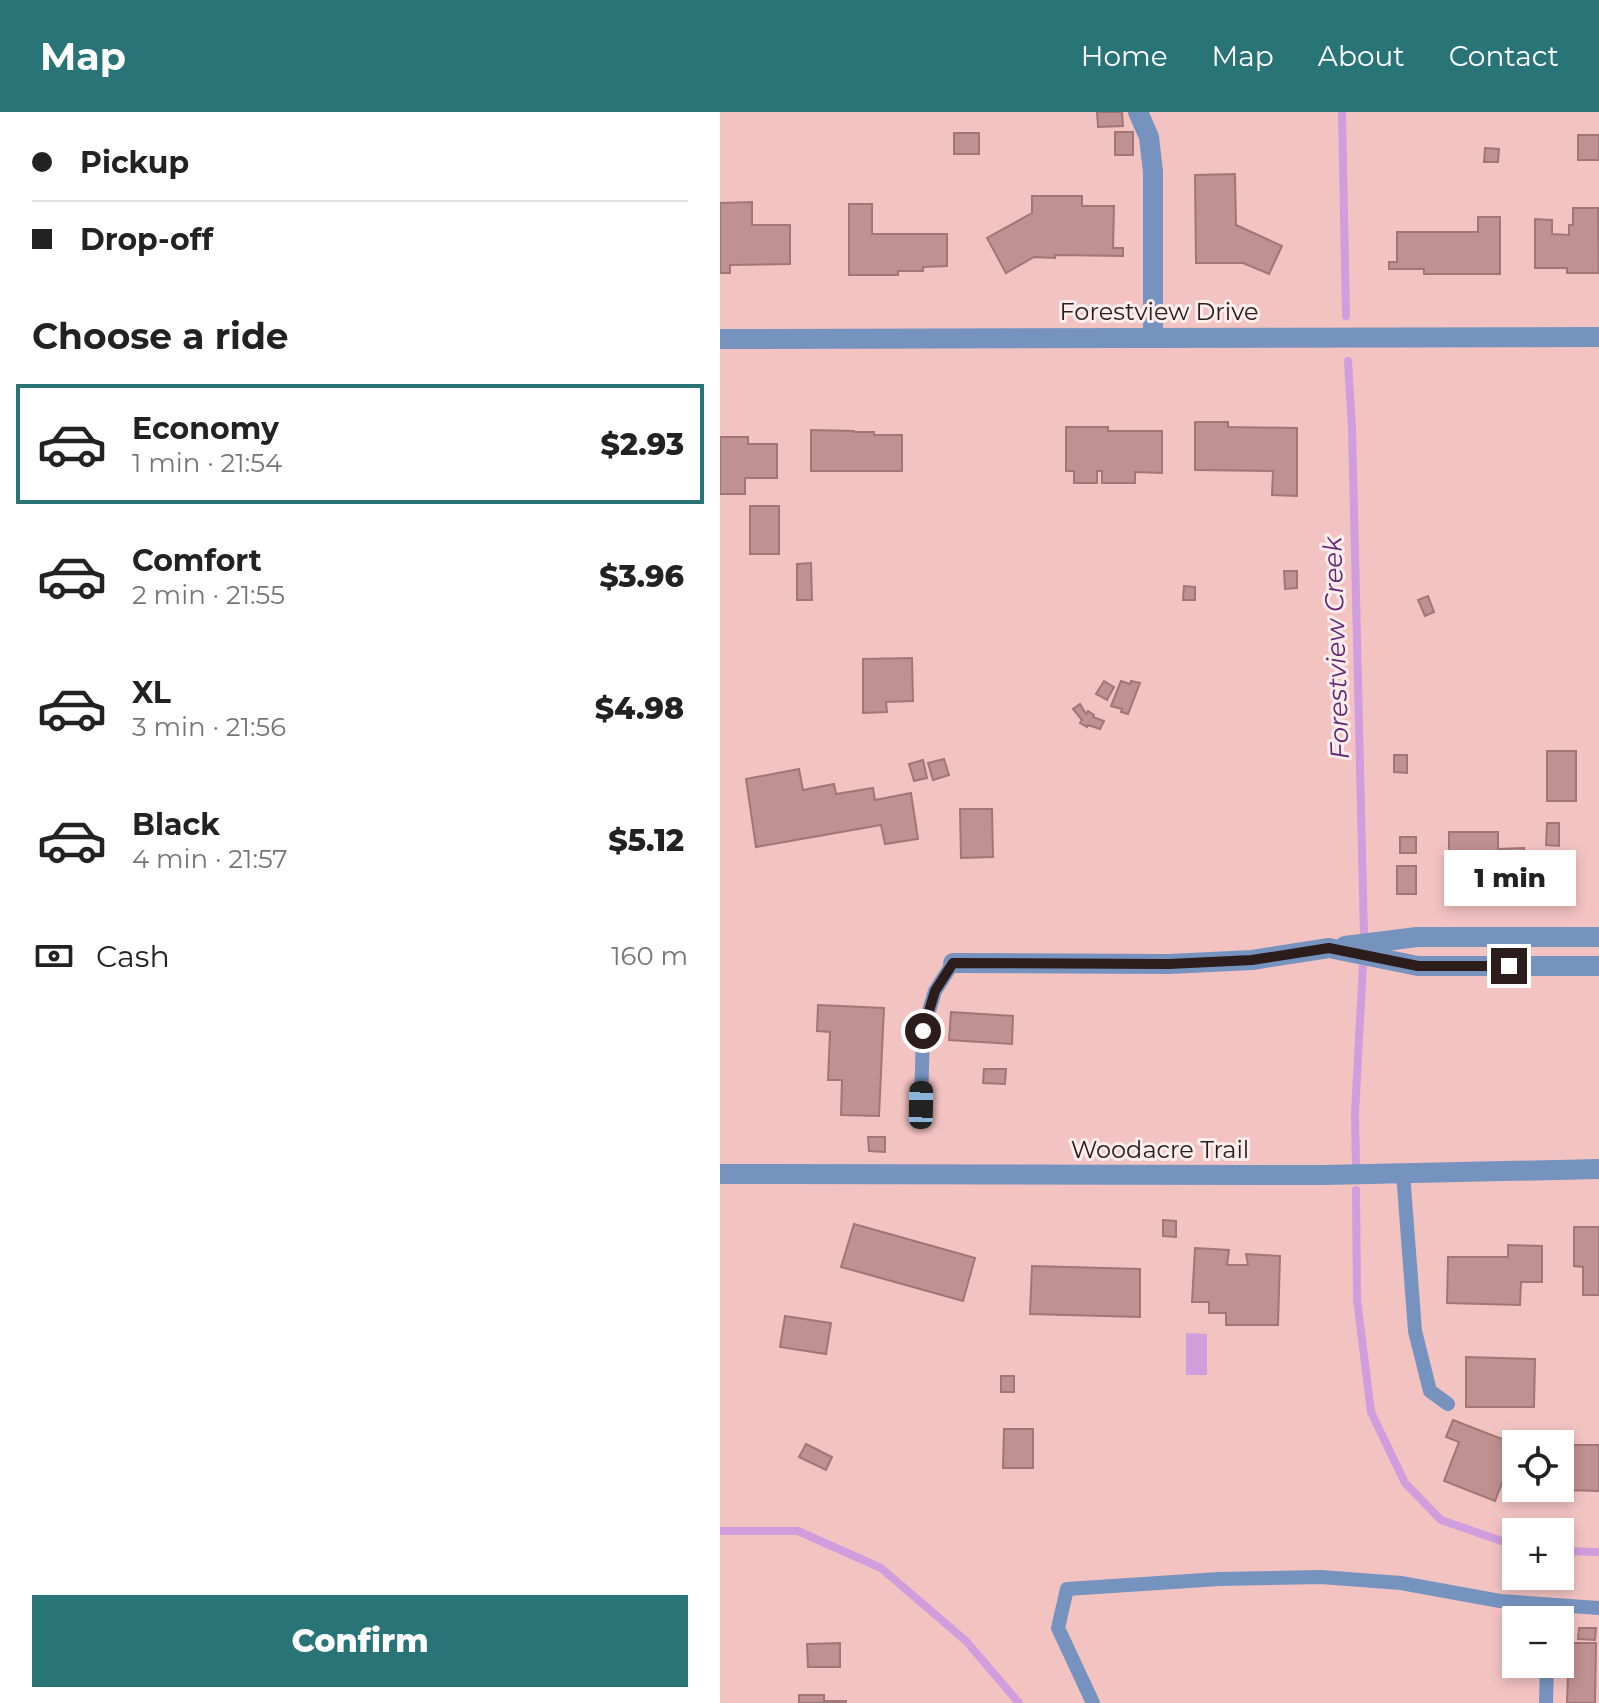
<!DOCTYPE html>
<html lang="en">
<head>
<meta charset="utf-8">
<style>
  body { margin:0; font-family:Montserrat,sans-serif; background:#f6f6f6; color:#222; height:100vh; display:flex; flex-direction:column; font-size:30px; white-space:nowrap }
  * { box-sizing:border-box; margin:0 }
  p { font-size:26px; color:#767676 }
  .icon { flex:none; width:44px; height:44px; fill:none; stroke:currentColor; stroke-width:2; stroke-linecap:round; stroke-linejoin:round }
  .map { position:relative; flex:1; overflow:hidden }
  .panel { display:flex; flex-direction:column; background:#fff; width:720px }
  .panel>* { flex:none }
  .hud { display:grid; align-content:center; height:176px; padding:0 32px; background:#fff }
  .controls { position:absolute; left:782px; top:1318px; display:grid; gap:16px }
  .controls a { display:grid; place-items:center; width:72px; height:72px; border-radius:0px; background:#fff; box-shadow:0 4px 12px #0003; font-size:40px }
  .end { position:absolute; width:36px; height:36px; margin:-18px; border:10px solid #2d1c1c; background:#fff; box-shadow:0 0 0 4px #fff }
  .from { border-radius:50% }
  .bubble { position:absolute; height:56px; border-radius:0px; background:#fff; box-shadow:0 4px 12px #0003; font-size:26px; font-weight:800; line-height:56px; text-align:center }
  .car { position:absolute; width:24px; height:48px; margin:-24px -12px; border-radius:10px; box-shadow:0 0 6px 2px #0007; background:linear-gradient(#222 24%,#8ab4d8 0 40%,#222 0 76%,#8ab4d8 0 86%,#222 0) }
  .hud b { display:flex; align-items:center; gap:28px; height:76px; font-size:30px }
  .hud b+b { border-top:2px solid #e0e0e0 }
  .hud i { width:20px; height:20px; background:#222 }
  ul { padding:0; list-style:none }
  li { display:flex; align-items:center; gap:24px; height:120px; margin:0 16px 12px; padding:0 16px; border:4px solid transparent; border-radius:0px }
  li div { flex:1 }
  li b { display:block; font-size:30px }
  li em { font-style:normal; font-weight:800 }
  li.current { border-color:#297477 }
  li>.icon { width:72px; height:72px; stroke-width:1.5 }
  h2 { padding:0 32px; font-size:36px; line-height:96px }
  .pay { display:flex; align-items:center; gap:20px; height:88px; padding:0 32px; font-size:30px }
  .pay p { margin-inline-start:auto }
  .primary-button { display:flex; gap:16px; margin-top:auto; padding:16px 32px }
  .primary-button a { flex:1; height:92px; border-radius:0px; background:#297477; color:#fff; font-size:32px; font-weight:800; line-height:92px; text-align:center }
  header { display:flex; align-items:center; gap:48px; box-sizing:border-box; height:112px; padding:0 40px; background:#297477; color:#fff }
  header strong { font-size:38px }
  nav { display:flex; gap:44px; margin-inline-start:auto; font-size:28px }
  main { display:flex; flex:1; min-height:0 }
  .map>svg:first-child { display:block }
  .water { fill:#d09ddd }
  .lines { fill:none; stroke-linecap:round; stroke-linejoin:round }
  .stream { stroke:#d09ddd; stroke-width:8 }
  .building { fill:#bf9190; stroke:#a27675; stroke-width:2 }
  .service { stroke:#7693bf; stroke-width:14 }
  .minor { stroke:#7693bf; stroke-width:20 }
  .route { stroke:#2d1c1c; stroke-width:10 }
  .labels { text-anchor:middle; dominant-baseline:central; stroke-width:6; stroke-linejoin:round; paint-order:stroke }
  .street-label { font-size:24px; fill:#2d1c1c; stroke:#fdeded }
  .water-label { font-size:26px; font-style:italic; fill:#632672; stroke:#fdeded }
</style>
</head>
<body>
<header>
<strong>Map</strong>
<nav><a>Home</a><a>Map</a><a>About</a><a>Contact</a></nav>
</header>
<main>
<section class="panel">
<div class="hud">
<b><i class="from"></i>Pickup</b>
<b><i></i>Drop-off</b>
</div>
<h2>Choose a ride</h2>
<ul>
<li class="current"><svg class="icon" aria-label="car" viewBox="0 0 24 24"><path d="M5 17H2v-5l4-1 3-4h7l3 4 3 1v5h-3M9 17h6M6 11h13"/><circle cx="7" cy="17" r="2"/><circle cx="17" cy="17" r="2"/></svg><div><b>Economy</b><p>1 min · 21:54</p></div><em>$2.93</em></li>
<li><svg class="icon" aria-label="car" viewBox="0 0 24 24"><path d="M5 17H2v-5l4-1 3-4h7l3 4 3 1v5h-3M9 17h6M6 11h13"/><circle cx="7" cy="17" r="2"/><circle cx="17" cy="17" r="2"/></svg><div><b>Comfort</b><p>2 min · 21:55</p></div><em>$3.96</em></li>
<li><svg class="icon" aria-label="car" viewBox="0 0 24 24"><path d="M5 17H2v-5l4-1 3-4h7l3 4 3 1v5h-3M9 17h6M6 11h13"/><circle cx="7" cy="17" r="2"/><circle cx="17" cy="17" r="2"/></svg><div><b>XL</b><p>3 min · 21:56</p></div><em>$4.98</em></li>
<li><svg class="icon" aria-label="car" viewBox="0 0 24 24"><path d="M5 17H2v-5l4-1 3-4h7l3 4 3 1v5h-3M9 17h6M6 11h13"/><circle cx="7" cy="17" r="2"/><circle cx="17" cy="17" r="2"/></svg><div><b>Black</b><p>4 min · 21:57</p></div><em>$5.12</em></li>
</ul>
<div class="pay"><svg class="icon" aria-label="cash" viewBox="0 0 24 24"><path d="M3 7h18v10H3z"/><circle cx="12" cy="12" r="2"/></svg>Cash<p>160 m</p></div>
<div class="primary-button"><a>Confirm</a></div>
</section>
<div class="map">
<svg width="879" height="1591" viewBox="0 0 879 1591">
  <rect width="100%" height="100%" fill="#f3c3c2"/>
  <path class="water" d="M 466,1221 L 487,1222 L 487,1263 L 466,1263 Z"/>
  <g class="lines">
    <g class="stream">
      <path d="M 622,0 L 626,204"/>
      <path d="M 628,249 L 632,316 L 644,823"/>
      <path d="M 636,1055 L 635,1002 L 643,852"/>
      <path d="M 636,1078 L 637,1187 L 651,1300 L 685,1371 L 721,1408 L 796,1434"/>
      <path d="M 0,1419 L 78,1419 L 161,1456 L 246,1529 L 299,1591"/>
      <path d="M 840,1439 L 879,1440"/>
    </g>
  </g>
  <g class="building">
    <path d="M 377,0 L 402,0 L 403,14 L 378,15 Z"/>
    <rect x="395" y="20" width="18" height="23"/>
    <rect x="234" y="21" width="25" height="21"/>
    <rect x="858" y="23" width="21" height="25"/>
    <path d="M 765,36 L 779,37 L 778,50 L 764,50 Z"/>
    <path d="M 515,62 L 516,113 L 562,134 L 549,162 L 523,151 L 476,151 L 475,63 Z"/>
    <path d="M 312,84 L 362,84 L 362,94 L 394,94 L 393,136 L 403,136 L 403,144 L 335,143 L 335,146 L 314,145 L 286,161 L 267,126 L 312,101 Z"/>
    <path d="M 32,90 L 32,113 L 70,113 L 70,152 L 10,153 L 10,161 L 0,161 L 0,91 Z"/>
    <path d="M 129,92 L 152,92 L 152,122 L 227,122 L 227,154 L 203,155 L 203,159 L 178,159 L 178,163 L 129,163 Z"/>
    <path d="M 853,96 L 878,96 L 879,161 L 847,161 L 847,156 L 815,156 L 815,107 L 832,108 L 832,122 L 849,123 L 849,113 L 853,113 Z"/>
    <path d="M 758,105 L 780,105 L 780,162 L 704,162 L 704,157 L 669,157 L 669,150 L 677,150 L 677,120 L 758,120 Z"/>
    <path d="M 475,310 L 508,310 L 508,315 L 577,316 L 577,384 L 552,383 L 553,359 L 475,358 Z"/>
    <path d="M 346,315 L 388,315 L 388,319 L 442,319 L 442,361 L 415,360 L 415,371 L 382,371 L 382,359 L 377,359 L 377,371 L 354,371 L 354,359 L 346,359 Z"/>
    <path d="M 91,318 L 134,319 L 134,320 L 154,320 L 154,323 L 182,323 L 182,359 L 91,359 Z"/>
    <path d="M 0,325 L 28,325 L 28,332 L 57,332 L 57,366 L 25,366 L 25,382 L 0,382 Z"/>
    <rect x="30" y="394" width="29" height="48"/>
    <path d="M 91,451 L 92,488 L 77,488 L 77,452 Z"/>
    <path d="M 564,459 L 577,459 L 577,476 L 565,477 Z"/>
    <path d="M 464,474 L 475,475 L 475,488 L 463,488 Z"/>
    <path d="M 708,484 L 714,500 L 705,504 L 698,488 Z"/>
    <path d="M 192,546 L 193,589 L 166,590 L 167,600 L 143,601 L 143,547 Z"/>
    <path d="M 384,569 L 394,575 L 387,588 L 376,582 Z"/>
    <path d="M 401,569 L 410,572 L 411,569 L 420,571 L 408,602 L 401,600 L 402,597 L 391,594 Z"/>
    <path d="M 360,592 L 366,602 L 368,599 L 374,603 L 373,605 L 384,609 L 380,617 L 368,613 L 367,615 L 360,611 L 362,608 L 353,597 Z"/>
    <rect x="827" y="639" width="29" height="50"/>
    <path d="M 674,643 L 687,643 L 687,661 L 674,660 Z"/>
    <path d="M 224,647 L 229,663 L 213,668 L 208,651 Z"/>
    <path d="M 203,648 L 207,666 L 194,669 L 189,652 Z"/>
    <path d="M 79,657 L 83,678 L 114,672 L 116,682 L 153,676 L 155,688 L 191,681 L 198,727 L 165,732 L 161,713 L 36,735 L 26,667 Z"/>
    <path d="M 240,697 L 272,697 L 273,745 L 241,746 Z"/>
    <path d="M 827,711 L 839,711 L 839,734 L 826,733 Z"/>
    <path d="M 729,720 L 778,720 L 778,737 L 804,736 L 804,771 L 756,771 L 756,784 L 729,784 Z"/>
    <rect x="680" y="725" width="16" height="16"/>
    <rect x="677" y="754" width="19" height="28"/>
    <path d="M 98,893 L 164,896 L 159,1004 L 121,1003 L 122,968 L 108,968 L 110,920 L 97,919 Z"/>
    <path d="M 231,900 L 293,904 L 292,932 L 229,928 Z"/>
    <path d="M 264,957 L 286,957 L 285,972 L 263,971 Z"/>
    <path d="M 148,1025 L 165,1025 L 165,1040 L 149,1039 Z"/>
    <path d="M 443,1108 L 456,1109 L 456,1125 L 443,1124 Z"/>
    <path d="M 134,1112 L 255,1146 L 243,1189 L 121,1155 Z"/>
    <path d="M 854,1115 L 879,1115 L 879,1183 L 863,1183 L 863,1155 L 854,1154 Z"/>
    <path d="M 788,1133 L 822,1134 L 822,1170 L 801,1170 L 800,1193 L 727,1191 L 728,1145 L 788,1145 Z"/>
    <path d="M 475,1136 L 509,1138 L 507,1153 L 528,1153 L 526,1142 L 560,1144 L 558,1213 L 506,1213 L 506,1201 L 489,1201 L 489,1190 L 472,1190 Z"/>
    <path d="M 312,1154 L 420,1157 L 420,1205 L 310,1202 Z"/>
    <path d="M 65,1204 L 111,1211 L 106,1242 L 60,1235 Z"/>
    <path d="M 746,1245 L 815,1247 L 814,1295 L 746,1295 Z"/>
    <rect x="281" y="1264" width="13" height="16"/>
    <path d="M 733,1308 L 795,1332 L 791,1344 L 796,1346 L 796,1376 L 815,1376 L 812,1383 L 782,1371 L 775,1389 L 724,1369 L 739,1330 L 726,1325 Z"/>
    <path d="M 284,1317 L 313,1317 L 313,1356 L 283,1356 Z"/>
    <path d="M 86,1332 L 112,1345 L 106,1358 L 79,1345 Z"/>
    <path d="M 842,1333 L 879,1333 L 879,1379 L 843,1378 Z"/>
    <path d="M 859,1516 L 876,1516 L 875,1528 L 858,1527 Z"/>
    <path d="M 120,1531 L 120,1555 L 88,1555 L 87,1532 Z"/>
    <path d="M 849,1531 L 876,1531 L 875,1591 L 847,1591 Z"/>
    <path d="M 79,1583 L 104,1583 L 104,1589 L 126,1589 L 126,1591 L 79,1591 Z"/>
  </g>
  <g class="lines">
    <g class="service">
      <path d="M 201,993 L 203,919 L 215,879 L 233,851"/>
      <path d="M 683,1061 L 695,1219 L 710,1279 L 728,1292"/>
      <path d="M 373,1591 L 338,1516 L 347,1477 L 499,1467 L 601,1465 L 681,1471 L 780,1489 L 879,1496"/>
      <path d="M 826,1591 L 827,1552"/>
    </g>
    <g class="minor">
      <path d="M 418,0 L 429,25 L 433,60 L 433,226"/>
      <path d="M 0,227 L 879,225"/>
      <path d="M 625,834 L 697,825 L 879,825"/>
      <path d="M 233,851 L 449,852 L 532,848 L 609,836 L 698,854 L 879,854"/>
      <path d="M 0,1062 L 604,1063 L 879,1057"/>
    </g>
  </g>
  <g class="lines">
    <path class="route" d="M 203,919 L 215,879 L 233,851 L 449,852 L 532,848 L 609,836 L 698,854 L 789,854"/>
  </g>
  <g class="labels">
    <g class="street-label">
      <text x="439" y="199">Forestview Drive</text>
      <text x="440" y="1037">Woodacre Trail</text>
    </g>
    <g class="water-label">
      <text transform="translate(616 536) rotate(-92)">Forestview Creek</text>
    </g>
  </g>
</svg>
<div class="controls">
<a><svg class="icon" aria-label="locate" viewBox="0 0 24 24"><circle cx="12" cy="12" r="6"/><path d="M12 2v4M12 18v4M2 12h4M18 12h4"/></svg></a>
<a>+</a>
<a>−</a>
</div>
<i class="end from" style="left:203px;top:919px"></i>
<i class="end" style="left:789px;top:854px"></i>
<div class="bubble" style="left:724px;top:738px;width:132px">1 min</div>
<i class="car" style="left:201px;top:993px;rotate:1deg"></i>
</div>
</main>
</body>
</html>
